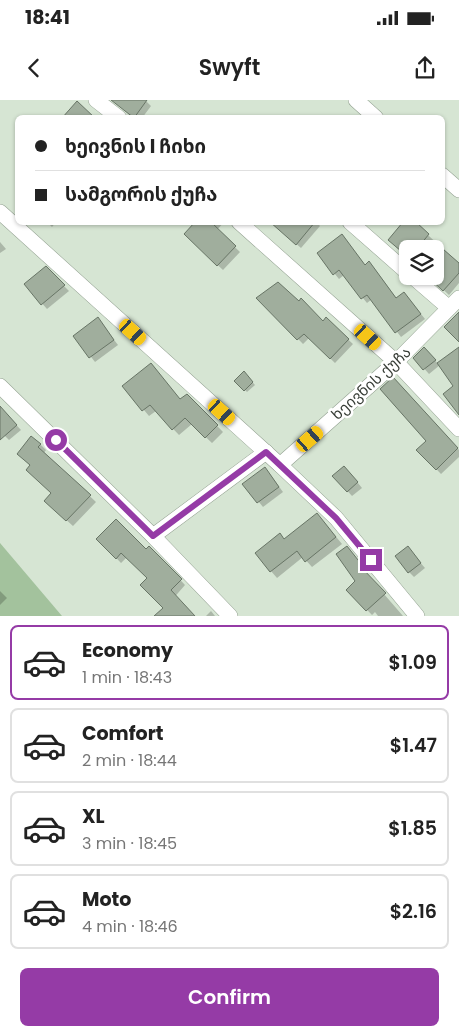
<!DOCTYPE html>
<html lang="en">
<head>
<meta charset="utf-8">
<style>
  body { margin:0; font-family:Poppins,"Noto Sans Georgian",sans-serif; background:#f2f2f2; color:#222; height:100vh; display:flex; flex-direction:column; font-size:19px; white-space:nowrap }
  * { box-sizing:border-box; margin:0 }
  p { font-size:16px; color:#767676 }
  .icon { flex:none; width:28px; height:28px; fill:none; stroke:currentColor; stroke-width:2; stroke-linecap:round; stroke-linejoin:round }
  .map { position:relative; height:516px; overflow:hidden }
  .sheet { display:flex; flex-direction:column; background:#fff; flex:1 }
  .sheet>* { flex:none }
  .hud { position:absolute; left:15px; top:15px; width:430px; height:110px; border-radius:8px; box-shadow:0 1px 4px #0004; display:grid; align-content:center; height:110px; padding:0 20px; background:#fff }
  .tools { position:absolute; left:399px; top:140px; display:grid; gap:10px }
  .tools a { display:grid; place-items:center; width:45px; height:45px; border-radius:8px; background:#fff; box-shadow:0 1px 4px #0004; font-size:25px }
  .end { position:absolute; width:22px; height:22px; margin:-11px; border:6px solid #953ba6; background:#fff; box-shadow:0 0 0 2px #fff }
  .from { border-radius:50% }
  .car { position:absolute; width:15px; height:30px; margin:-15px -8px; border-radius:6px; box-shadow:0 0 4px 1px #0007; background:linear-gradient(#f5c518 24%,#345 0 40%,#f5c518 0 76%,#345 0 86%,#f5c518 0) }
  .hud b { display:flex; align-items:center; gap:18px; height:48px; font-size:19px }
  .hud b+b { border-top:1px solid #e0e0e0 }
  .hud i { width:12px; height:12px; background:#222 }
  ul { padding:9px 0 0; list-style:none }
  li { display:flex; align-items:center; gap:15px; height:75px; margin:0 10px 8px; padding:0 10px; border:2px solid #e0e0e0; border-radius:8px }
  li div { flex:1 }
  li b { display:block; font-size:19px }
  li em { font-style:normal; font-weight:600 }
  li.active { border-color:#953ba6 }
  li>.icon { width:45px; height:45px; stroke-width:1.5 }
  .action { display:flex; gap:10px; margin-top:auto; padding:10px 20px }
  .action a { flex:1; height:58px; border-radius:8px; background:#953ba6; color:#fff; font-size:20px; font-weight:600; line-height:58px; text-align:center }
  .status { display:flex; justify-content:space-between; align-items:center; height:35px; padding:0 25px; background:#fff; direction:ltr }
  .status svg { height:14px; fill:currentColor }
  header { display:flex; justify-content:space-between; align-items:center; height:65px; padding:0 20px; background:#fff; font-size:22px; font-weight:600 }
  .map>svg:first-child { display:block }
  .green { fill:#a3c29d }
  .shadow { fill:#0003 }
  .building { fill:#a0ae9d; stroke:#687566 }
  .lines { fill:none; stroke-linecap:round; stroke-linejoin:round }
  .minor-casing { stroke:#94a292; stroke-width:16 }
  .minor { stroke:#fff; stroke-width:15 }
  .route { stroke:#953ba6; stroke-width:6 }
  .labels { text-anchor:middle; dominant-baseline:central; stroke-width:5; stroke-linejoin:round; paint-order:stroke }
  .street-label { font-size:15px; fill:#363c35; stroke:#fff }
</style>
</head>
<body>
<div class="status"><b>18:41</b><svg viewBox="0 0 49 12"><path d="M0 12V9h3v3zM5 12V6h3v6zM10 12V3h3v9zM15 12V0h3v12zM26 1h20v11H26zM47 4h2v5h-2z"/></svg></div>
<header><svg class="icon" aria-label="back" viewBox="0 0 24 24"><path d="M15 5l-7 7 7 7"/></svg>Swyft<svg class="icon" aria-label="share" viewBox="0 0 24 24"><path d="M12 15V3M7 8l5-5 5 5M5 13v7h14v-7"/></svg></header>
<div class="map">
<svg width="459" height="516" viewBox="0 0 459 516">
  <rect width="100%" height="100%" fill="#d6e5d3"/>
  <path class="green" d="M 0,443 L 62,516 L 0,516 Z"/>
  <g class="shadow">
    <path d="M 113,0 L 145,0 L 151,6 L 142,18 L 128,18 L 129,14 Z"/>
    <path d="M 47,122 L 56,122 L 52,127 Z"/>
    <path d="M 197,122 L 224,122 L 217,130 L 240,152 L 223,170 L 185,134 Z"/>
    <path d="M 271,122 L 316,122 L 320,126 L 301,148 Z"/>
    <path d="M 414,122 L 459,164 L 459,183 L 449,195 L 429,176 L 435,176 L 435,149 L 408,149 Z"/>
    <path d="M 0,142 L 6,149 L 0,153 Z"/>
    <path d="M 318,153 L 374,168 L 397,199 L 404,193 L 425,219 L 401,237 L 372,199 L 367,203 L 344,175 L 339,179 Z"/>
    <path d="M 46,168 L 69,191 L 47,209 L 26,185 Z"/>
    <path d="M 258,198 L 323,222 L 326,219 L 353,244 L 335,263 L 309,238 L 303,244 Z"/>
    <path d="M 98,219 L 118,245 L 95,262 L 75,236 Z"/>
    <path d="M 429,253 L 438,264 L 459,253 L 459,313 L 455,286 L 440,265 L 429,274 L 415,258 Z"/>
    <path d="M 244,273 L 255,285 L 247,292 L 236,281 Z"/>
    <path d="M 393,279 L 459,350 L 459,357 L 441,374 L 418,350 L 428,341 Z"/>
    <path d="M 124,286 L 181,300 L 187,295 L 223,332 L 212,343 L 192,324 L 179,335 L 156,311 L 149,316 Z"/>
    <path d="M 0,314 L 8,316 L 21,330 L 9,340 L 0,331 Z"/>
    <path d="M 40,344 L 46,350 L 44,353 L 96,402 L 73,426 L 52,407 L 53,393 L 25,360 Z"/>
    <path d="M 349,372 L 362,388 L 352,396 L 334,376 Z"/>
    <path d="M 269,373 L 283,392 L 263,407 L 244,384 Z"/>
    <path d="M 323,421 L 342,444 L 312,467 L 303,457 L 277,478 L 271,471 L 285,440 Z"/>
    <path d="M 98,439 L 146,450 L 149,447 L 185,485 L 165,508 L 148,478 L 127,457 L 121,463 Z"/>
    <path d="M 352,453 L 366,470 L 364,471 L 403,516 L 378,516 L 375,512 L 372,515 L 348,490 L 357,481 Z"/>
    <path d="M 412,453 L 425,468 L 414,477 L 409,472 Z"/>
    <path d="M 0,491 L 7,498 L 0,505 Z"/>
    <path d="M 211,511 L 215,516 L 206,516 Z"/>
  </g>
  <g class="building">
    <path d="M 111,0 L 147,0 L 134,18 Z"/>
    <path d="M 77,1 L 95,18 L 62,18 Z"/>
    <path d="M 195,122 L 211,122 L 236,146 L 217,166 L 184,134 Z"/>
    <path d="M 270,122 L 315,122 L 296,145 Z"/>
    <path d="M 403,122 L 416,122 L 429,134 L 417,149 L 408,149 L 408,157 L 388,140 Z"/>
    <path d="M 342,134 L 365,165 L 369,161 L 396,198 L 404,192 L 421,214 L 395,233 L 367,195 L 361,199 L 339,170 L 333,175 L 317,153 Z"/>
    <path d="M 435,142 L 459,163 L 459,173 L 443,191 L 427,176 L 435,176 Z"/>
    <path d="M 46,166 L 65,185 L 41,205 L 24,184 Z"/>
    <path d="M 278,182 L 299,201 L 301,198 L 323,221 L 326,217 L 349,239 L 330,259 L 304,234 L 297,240 L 256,198 Z"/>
    <path d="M 459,212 L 459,242 L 444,227 Z"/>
    <path d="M 98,217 L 114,240 L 89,258 L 73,236 Z"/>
    <path d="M 424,247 L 436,260 L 423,270 L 413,258 Z"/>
    <path d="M 459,247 L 459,315 L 443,294 L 453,286 L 437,263 Z"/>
    <path d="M 151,263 L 180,299 L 187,294 L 218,325 L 205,338 L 185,318 L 172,330 L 150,305 L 142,311 L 122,286 Z"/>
    <path d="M 244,271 L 253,282 L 244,291 L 234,281 Z"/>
    <path d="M 393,277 L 458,348 L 436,370 L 416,350 L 426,341 L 380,289 Z"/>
    <path d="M 0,306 L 17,325 L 0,340 Z"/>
    <path d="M 31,336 L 41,344 L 38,347 L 91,395 L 66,421 L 44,401 L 51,393 L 26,370 L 30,365 L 17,354 Z"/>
    <path d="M 344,366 L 358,382 L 347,392 L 332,376 Z"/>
    <path d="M 265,367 L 279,387 L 257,403 L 242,384 Z"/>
    <path d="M 317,413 L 336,437 L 305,462 L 297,451 L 270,472 L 255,453 L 280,433 L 284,439 Z"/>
    <path d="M 116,419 L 146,449 L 149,446 L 182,479 L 171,490 L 195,516 L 154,516 L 163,508 L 140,485 L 147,478 L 121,453 L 116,459 L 96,439 Z"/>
    <path d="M 347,446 L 362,465 L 360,466 L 386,493 L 366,511 L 346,490 L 355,481 L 336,454 Z"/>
    <path d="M 408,446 L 421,463 L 408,473 L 395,456 Z"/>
  </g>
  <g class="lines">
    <defs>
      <g id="minor">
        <path d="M 96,0 L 119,18"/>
        <path d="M 356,0 L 376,18"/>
        <path d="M 442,75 L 459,90"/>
        <path d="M 0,112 L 280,365 L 336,418 L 417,516"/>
        <path d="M 239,122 L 396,262 L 459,329"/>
        <path d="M 350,122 L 408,173"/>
        <path d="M 412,176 L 449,208"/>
        <path d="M 0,286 L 153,436 L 230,516"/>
        <path d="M 280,365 L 396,262 L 459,198"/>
        <path d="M 153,436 L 266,352"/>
      </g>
    </defs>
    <use href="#minor" class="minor-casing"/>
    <use href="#minor" class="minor"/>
  </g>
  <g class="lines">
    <path class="route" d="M 56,340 L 153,436 L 266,352 L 336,418 L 371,460"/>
  </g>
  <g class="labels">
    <g class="street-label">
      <text transform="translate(371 283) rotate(-42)">ხეივნის ქუჩა</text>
    </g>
  </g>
</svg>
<div class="tools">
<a><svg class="icon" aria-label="layers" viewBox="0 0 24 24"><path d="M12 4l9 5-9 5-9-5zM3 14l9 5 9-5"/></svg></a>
</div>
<i class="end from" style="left:56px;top:340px"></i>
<i class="end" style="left:371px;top:460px"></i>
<i class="car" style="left:133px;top:232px;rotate:132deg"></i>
<i class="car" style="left:368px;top:237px;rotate:132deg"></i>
<i class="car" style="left:222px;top:312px;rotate:132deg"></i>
<i class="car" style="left:310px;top:339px;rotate:49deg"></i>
<div class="hud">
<b><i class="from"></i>ხეივნის I ჩიხი</b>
<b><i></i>სამგორის ქუჩა</b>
</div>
</div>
<section class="sheet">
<ul>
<li class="active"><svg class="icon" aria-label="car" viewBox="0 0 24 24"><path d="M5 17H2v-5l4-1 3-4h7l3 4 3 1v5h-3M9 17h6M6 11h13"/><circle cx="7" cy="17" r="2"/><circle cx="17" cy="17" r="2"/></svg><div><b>Economy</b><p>1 min · 18:43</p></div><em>$1.09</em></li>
<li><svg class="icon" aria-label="car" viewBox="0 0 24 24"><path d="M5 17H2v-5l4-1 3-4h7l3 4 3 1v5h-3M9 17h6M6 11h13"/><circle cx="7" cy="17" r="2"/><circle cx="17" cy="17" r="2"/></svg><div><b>Comfort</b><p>2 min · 18:44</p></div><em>$1.47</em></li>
<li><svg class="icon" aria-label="car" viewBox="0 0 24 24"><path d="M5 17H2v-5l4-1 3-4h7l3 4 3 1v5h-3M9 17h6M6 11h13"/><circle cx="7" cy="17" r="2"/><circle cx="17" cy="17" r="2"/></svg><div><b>XL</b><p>3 min · 18:45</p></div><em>$1.85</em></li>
<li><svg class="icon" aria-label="car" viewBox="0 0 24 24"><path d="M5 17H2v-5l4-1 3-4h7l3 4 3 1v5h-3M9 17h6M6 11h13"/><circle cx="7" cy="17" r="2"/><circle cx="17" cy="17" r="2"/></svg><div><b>Moto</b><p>4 min · 18:46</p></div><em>$2.16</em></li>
</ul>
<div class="action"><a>Confirm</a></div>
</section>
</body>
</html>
